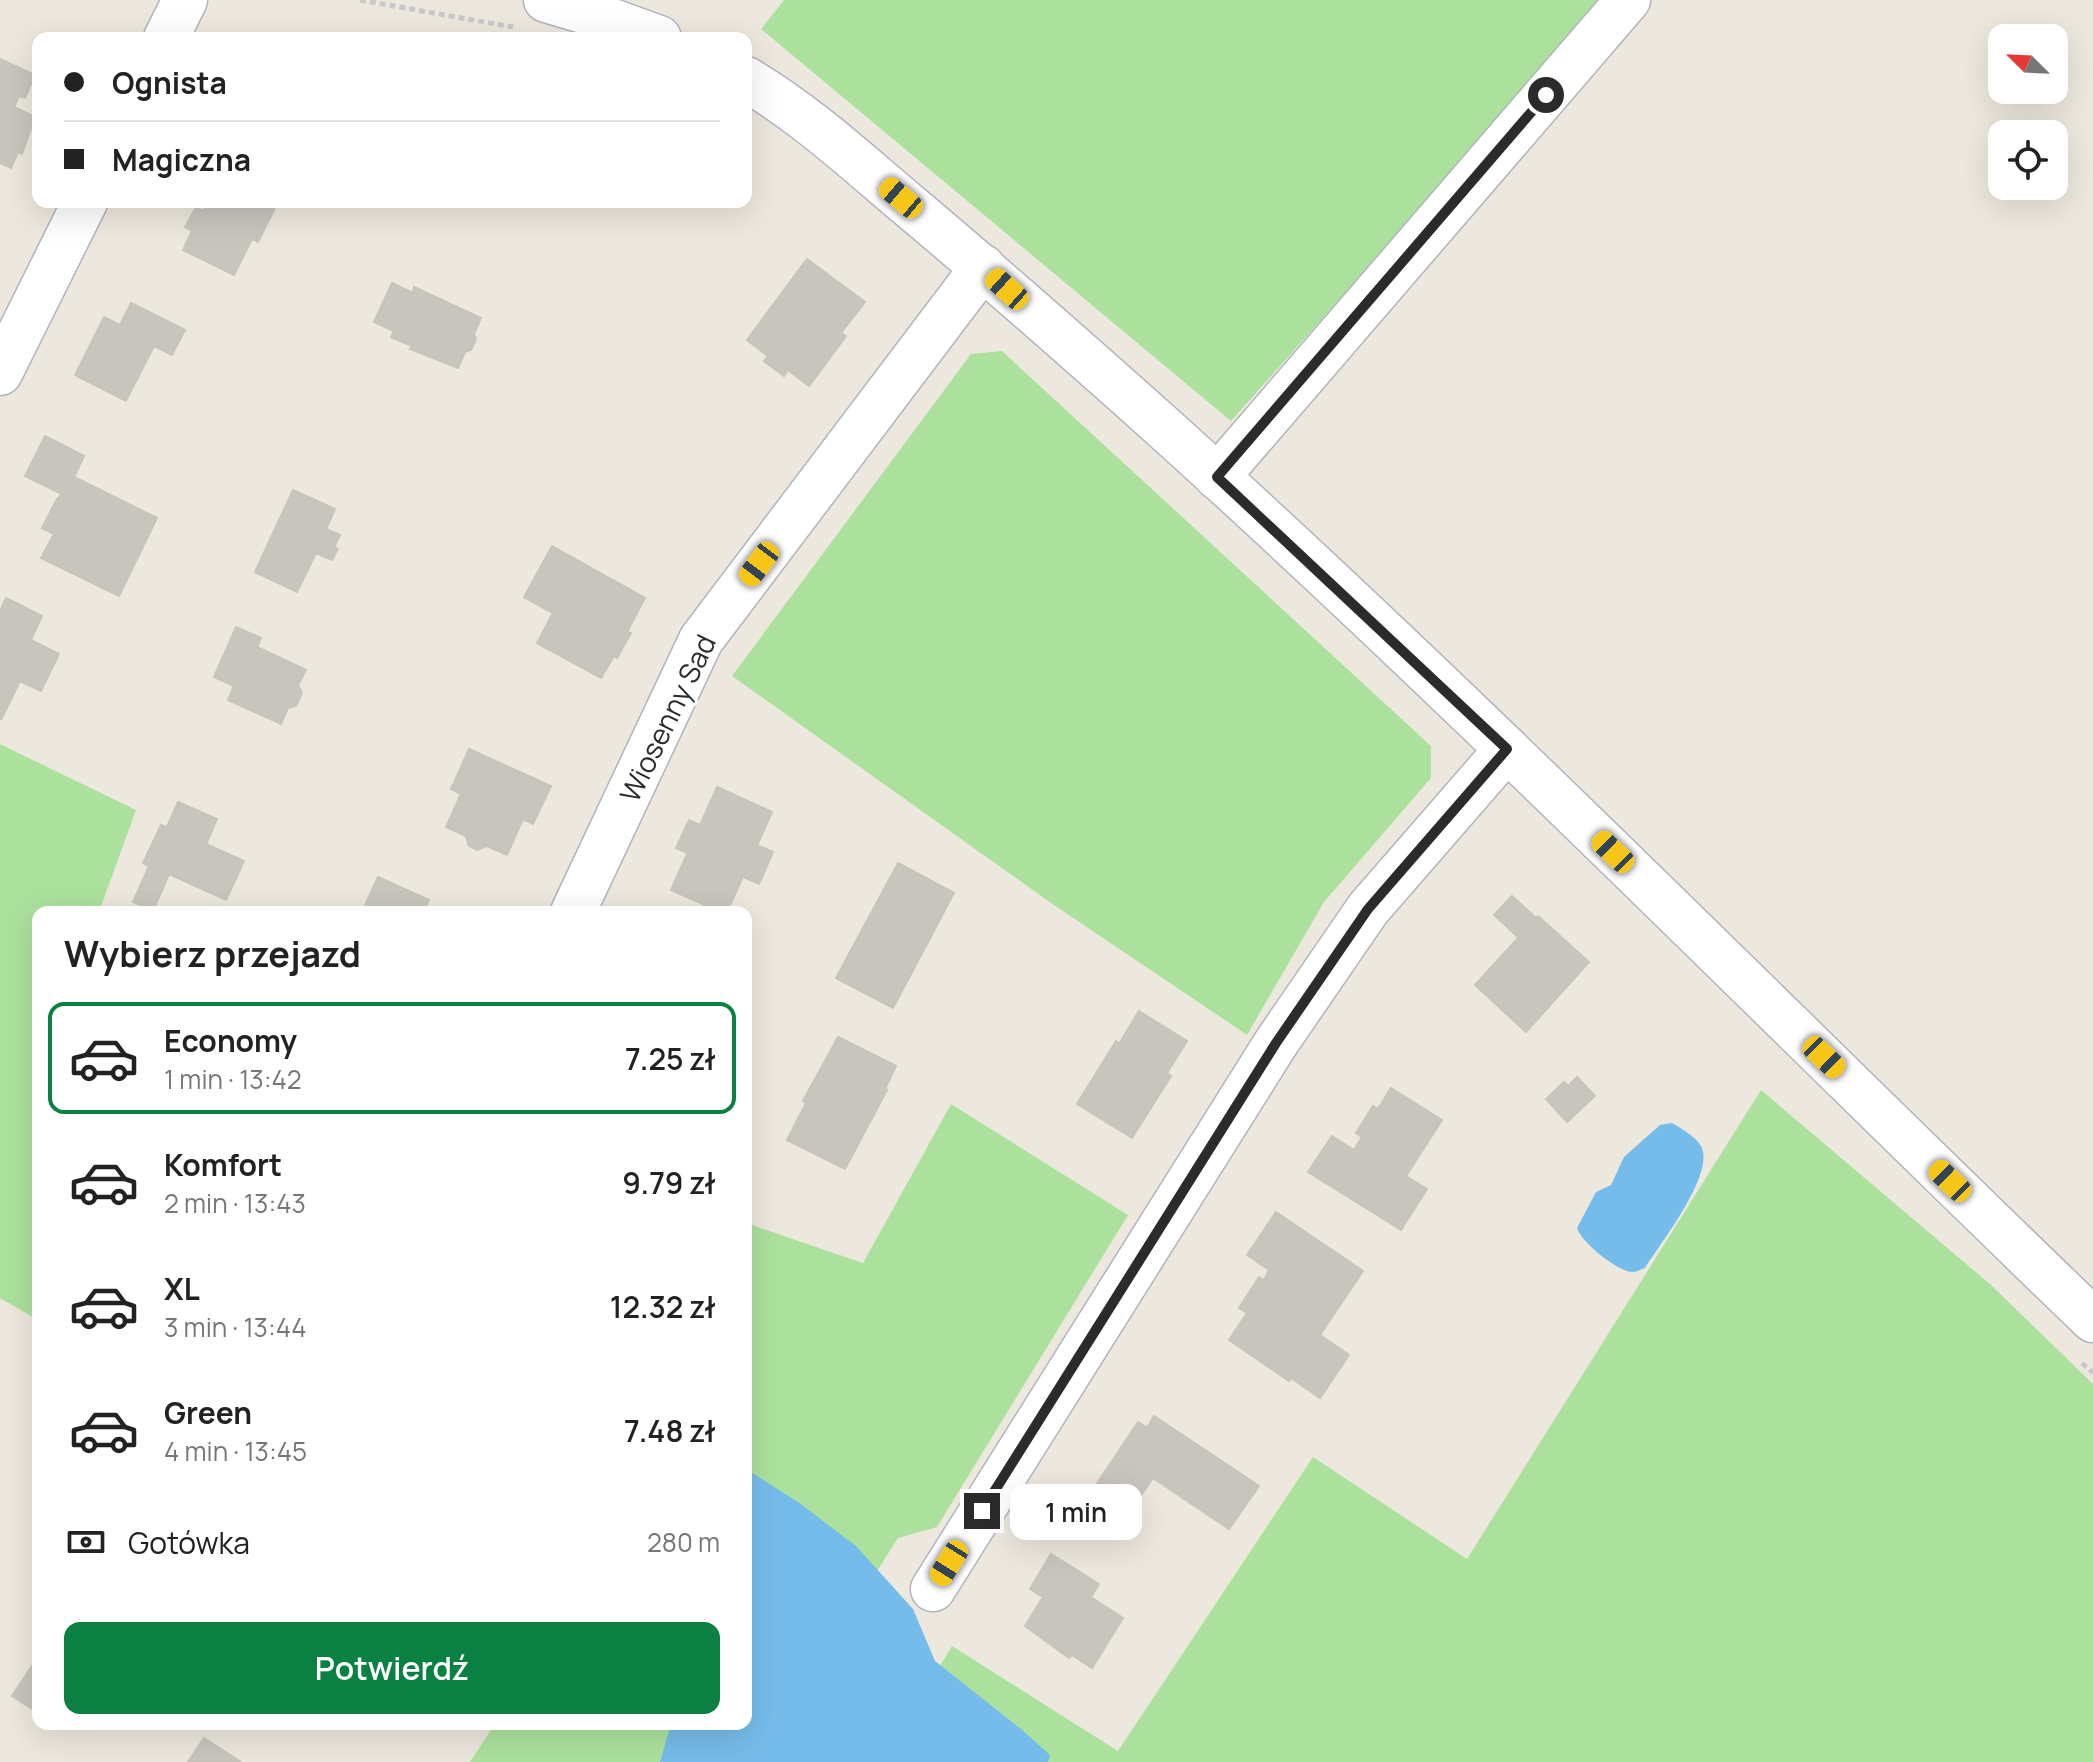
<!DOCTYPE html>
<html lang="pl">
<head>
<meta charset="utf-8">
<style>
  body { margin:0; font-family:Manrope,sans-serif; background:#f6f6f6; color:#222; height:100vh; display:flex; flex-direction:column; font-size:30px; white-space:nowrap }
  * { box-sizing:border-box; margin:0 }
  p { font-size:26px; color:#767676 }
  .icon { flex:none; width:44px; height:44px; fill:none; stroke:currentColor; stroke-width:2; stroke-linecap:round; stroke-linejoin:round }
  .map { position:relative; flex:1; overflow:hidden }
  .sheet { position:absolute; left:32px; top:906px; width:720px; height:824px; display:flex; flex-direction:column; background:#fff; border-radius:16px; box-shadow:0 8px 32px #0002 }
  .sheet>* { flex:none }
  .hud { position:absolute; left:32px; top:32px; width:720px; height:176px; border-radius:16px; box-shadow:0 8px 32px #0002; display:grid; align-content:center; height:176px; padding:0 32px; background:#fff }
  .needle { width:52px; rotate:294deg }
  .fabs { position:absolute; left:1988px; top:24px; display:grid; gap:16px }
  .fabs a { display:grid; place-items:center; width:80px; height:80px; border-radius:16px; background:#fff; box-shadow:0 8px 32px #0002; font-size:40px }
  .end { position:absolute; width:36px; height:36px; margin:-18px; border:10px solid #2b2b2b; background:#fff; box-shadow:0 0 0 4px #fff }
  .from { border-radius:50% }
  .bubble { position:absolute; height:56px; border-radius:16px; background:#fff; box-shadow:0 8px 32px #0002; font-size:26px; font-weight:600; line-height:56px; text-align:center }
  .car { position:absolute; width:24px; height:48px; margin:-24px -12px; border-radius:10px; box-shadow:0 0 6px 2px #0007; background:linear-gradient(#f5c518 24%,#345 0 40%,#f5c518 0 76%,#345 0 86%,#f5c518 0) }
  .hud b { display:flex; align-items:center; gap:28px; height:76px; font-size:30px }
  .hud b+b { border-top:2px solid #e0e0e0 }
  .hud i { width:20px; height:20px; background:#222 }
  ul { padding:0; list-style:none }
  li { display:flex; align-items:center; gap:24px; height:112px; margin:0 16px 12px; padding:0 16px; border:4px solid transparent; border-radius:16px }
  li div { flex:1 }
  li b { display:block; font-size:30px }
  li em { font-style:normal; font-weight:600 }
  li.current { border-color:#0b8043 }
  li>.icon { width:72px; height:72px; stroke-width:1.5 }
  h2 { padding:0 32px; font-size:36px; line-height:96px }
  .pay { display:flex; align-items:center; gap:20px; height:88px; padding:0 32px; font-size:30px }
  .pay p { margin-inline-start:auto }
  .button { display:flex; gap:16px; margin-top:auto; padding:16px 32px }
  .button a { flex:1; height:92px; border-radius:16px; background:#0b8043; color:#fff; font-size:32px; font-weight:600; line-height:92px; text-align:center }
  .map>svg:first-child { display:block }
  .green { fill:#ace19d }
  .water { fill:#76bcea }
  .building { fill:#c8c5be; stroke:#c8c4b8; stroke-width:2 }
  .lines { fill:none; stroke-linecap:round; stroke-linejoin:round }
  .minor-casing { stroke:#b2b3be; stroke-width:47 }
  .path { stroke:#c8c8c8; stroke-width:5; stroke-dasharray:6 4; stroke-linecap:butt }
  .minor { stroke:#fff; stroke-width:44 }
  .route { stroke:#2b2b2b; stroke-width:10 }
  .labels { text-anchor:middle; dominant-baseline:central; stroke-width:6; stroke-linejoin:round; paint-order:stroke }
  .street-label { font-size:28px; fill:#2b2b2b; stroke:#fff }
</style>
</head>
<body>
<div class="map">
<svg width="2093" height="1762" viewBox="0 0 2093 1762">
  <rect width="100%" height="100%" fill="#ede8de"/>
  <g class="green">
    <path d="M 784,0 L 1606,0 L 1231,421 L 761,29 Z"/>
    <path d="M 1002,351 L 1431,746 L 1431,778 L 1324,902 L 1247,1035 L 1051,903 L 732,676 L 971,354 Z"/>
    <path d="M 0,744 L 136,810 L 99,912 L 38,912 L 38,1320 L 0,1298 Z"/>
    <path d="M 1761,1090 L 1991,1285 L 2093,1384 L 2093,1762 L 470,1762 L 495,1724 L 746,1724 L 746,1223 L 863,1263 L 951,1104 L 1128,1215 L 937,1527 L 898,1538 L 846,1620 L 935,1674 L 952,1646 L 1118,1751 L 1313,1457 L 1467,1559 Z"/>
  </g>
  <g class="water">
    <path d="M 1672,1123 C 1682,1129 1696,1137 1701,1146 C 1716,1173 1660,1244 1645,1268 C 1641,1269 1637,1272 1632,1272 C 1617,1271 1581,1242 1577,1228 L 1596,1192 L 1611,1185 L 1624,1157 L 1660,1125 Z"/>
    <path d="M 746,1469 L 798,1502 L 856,1546 L 913,1609 L 935,1661 L 1022,1730 L 1050,1755 L 1048,1762 L 660,1762 L 671,1724 L 746,1724 Z"/>
  </g>
  <g class="building">
    <path d="M 0,59 L 35,75 L 25,98 L 19,96 L 14,107 L 35,117 L 22,154 L 18,152 L 11,168 L 0,163 Z"/>
    <path d="M 207,202 L 278,202 L 258,242 L 252,239 L 234,275 L 183,250 L 192,231 L 185,227 L 196,207 L 204,211 Z"/>
    <path d="M 807,259 L 865,302 L 841,333 L 846,336 L 809,386 L 788,370 L 784,376 L 764,361 L 768,356 L 747,340 Z"/>
    <path d="M 392,283 L 413,293 L 414,287 L 481,318 L 474,334 L 476,340 L 471,350 L 465,352 L 458,368 L 410,349 L 412,346 L 391,337 L 394,331 L 374,322 Z"/>
    <path d="M 131,303 L 185,330 L 172,355 L 154,346 L 126,401 L 75,375 L 104,317 L 120,325 Z"/>
    <path d="M 45,436 L 84,456 L 74,477 L 157,518 L 119,596 L 41,558 L 54,534 L 42,528 L 57,499 L 62,494 L 25,476 Z"/>
    <path d="M 293,490 L 335,509 L 326,529 L 340,535 L 334,547 L 338,549 L 332,560 L 316,553 L 297,592 L 255,572 Z"/>
    <path d="M 552,546 L 645,598 L 627,632 L 631,633 L 617,658 L 614,656 L 601,678 L 537,643 L 553,613 L 524,597 Z"/>
    <path d="M 6,598 L 42,616 L 31,640 L 59,654 L 41,691 L 20,681 L 1,720 L 0,611 Z"/>
    <path d="M 236,627 L 261,638 L 257,647 L 306,670 L 298,685 L 302,693 L 296,706 L 288,708 L 281,724 L 228,700 L 234,686 L 214,677 Z"/>
    <path d="M 469,749 L 551,786 L 533,824 L 523,819 L 507,855 L 487,846 L 477,850 L 469,846 L 466,836 L 446,827 L 461,794 L 451,789 Z"/>
    <path d="M 717,787 L 772,812 L 727,912 L 720,912 L 671,890 Z"/>
    <path d="M 178,802 L 217,819 L 206,844 L 244,861 L 226,900 L 169,874 L 153,911 L 133,902 L 149,866 L 143,863 L 161,825 L 167,827 Z"/>
    <path d="M 689,820 L 700,825 L 687,853 L 676,848 Z"/>
    <path d="M 757,845 L 773,852 L 759,884 L 743,877 Z"/>
    <path d="M 898,863 L 954,893 L 893,1008 L 836,978 Z"/>
    <path d="M 378,877 L 429,900 L 423,912 L 362,912 Z"/>
    <path d="M 1512,896 L 1536,918 L 1518,937 L 1494,915 Z"/>
    <path d="M 1538,916 L 1589,962 L 1526,1032 L 1475,985 Z"/>
    <path d="M 1139,1011 L 1187,1041 L 1167,1073 L 1171,1076 L 1132,1138 L 1077,1104 L 1116,1041 L 1119,1044 Z"/>
    <path d="M 838,1037 L 896,1066 L 885,1089 L 887,1090 L 845,1169 L 787,1140 L 806,1103 L 803,1101 Z"/>
    <path d="M 1577,1077 L 1595,1096 L 1567,1122 L 1546,1099 L 1564,1082 L 1568,1086 Z"/>
    <path d="M 1391,1088 L 1442,1120 L 1406,1176 L 1427,1189 L 1401,1230 L 1308,1172 L 1332,1136 L 1354,1150 L 1362,1137 L 1356,1133 L 1373,1106 L 1378,1109 Z"/>
    <path d="M 1276,1212 L 1363,1271 L 1289,1381 L 1229,1340 L 1247,1313 L 1239,1308 L 1259,1277 L 1264,1280 L 1269,1270 L 1247,1255 Z"/>
    <path d="M 1320,1335 L 1349,1355 L 1320,1398 L 1291,1378 Z"/>
    <path d="M 1154,1416 L 1259,1486 L 1229,1529 L 1153,1478 L 1121,1524 L 1086,1500 L 1138,1422 L 1147,1428 Z"/>
    <path d="M 1051,1554 L 1099,1584 L 1091,1597 L 1123,1618 L 1092,1668 L 1072,1655 L 1069,1658 L 1025,1626 L 1043,1597 L 1030,1589 Z"/>
    <path d="M 38,1657 L 38,1713 L 12,1696 Z"/>
    <path d="M 204,1738 L 241,1762 L 188,1762 Z"/>
  </g>
  <g class="lines">
    <defs>
      <g id="minor">
        <path d="M 546,0 L 593,14 L 659,38"/>
        <path d="M 166,38 L 185,0"/>
        <path d="M 746,79 C 804,113 855,160 906,203 C 993,276 1078,351 1163,427 C 1482,715 1783,1022 2093,1320"/>
        <path d="M 0,373 L 85,202"/>
        <path d="M 1217,477 L 1628,0"/>
        <path d="M 573,912 L 701,640 L 983,267"/>
        <path d="M 933,1589 L 1276,1043 L 1368,909 L 1507,749"/>
      </g>
    </defs>
    <use href="#minor" class="minor-casing"/>
    <g class="path">
      <path d="M 360,0 L 513,27"/>
      <path d="M 2082,1363 L 2093,1373"/>
    </g>
    <use href="#minor" class="minor"/>
  </g>
  <g class="lines">
    <path class="route" d="M 982,1511 L 1276,1043 L 1368,909 L 1507,749 L 1217,477 L 1546,95"/>
  </g>
  <g class="labels">
    <g class="street-label">
      <text transform="translate(667 718) rotate(-64)">Wiosenny Sad</text>
    </g>
  </g>
</svg>
<div class="fabs">
<a><svg class="needle" viewBox="-14 -14 28 28"><path d="M0-13l5 13h-10z" fill="#e53935"/><path d="M0 13l5-13h-10z" fill="#767676"/></svg></a>
<a><svg class="icon" aria-label="locate" viewBox="0 0 24 24"><circle cx="12" cy="12" r="6"/><path d="M12 2v4M12 18v4M2 12h4M18 12h4"/></svg></a>
</div>
<i class="end from" style="left:1546px;top:95px"></i>
<i class="end" style="left:982px;top:1511px"></i>
<div class="bubble" style="left:1010px;top:1484px;width:132px">1 min</div>
<i class="car" style="left:901px;top:198px;rotate:310deg"></i>
<i class="car" style="left:1007px;top:289px;rotate:312deg"></i>
<i class="car" style="left:759px;top:564px;rotate:217deg"></i>
<i class="car" style="left:1613px;top:852px;rotate:314deg"></i>
<i class="car" style="left:1824px;top:1057px;rotate:134deg"></i>
<i class="car" style="left:1950px;top:1181px;rotate:314deg"></i>
<i class="car" style="left:949px;top:1563px;rotate:212deg"></i>
<div class="hud">
<b><i class="from"></i>Ognista</b>
<b><i></i>Magiczna</b>
</div>
<section class="sheet">
<h2>Wybierz przejazd</h2>
<ul>
<li class="current"><svg class="icon" aria-label="car" viewBox="0 0 24 24"><path d="M5 17H2v-5l4-1 3-4h7l3 4 3 1v5h-3M9 17h6M6 11h13"/><circle cx="7" cy="17" r="2"/><circle cx="17" cy="17" r="2"/></svg><div><b>Economy</b><p>1 min · 13:42</p></div><em>7.25 zł</em></li>
<li><svg class="icon" aria-label="car" viewBox="0 0 24 24"><path d="M5 17H2v-5l4-1 3-4h7l3 4 3 1v5h-3M9 17h6M6 11h13"/><circle cx="7" cy="17" r="2"/><circle cx="17" cy="17" r="2"/></svg><div><b>Komfort</b><p>2 min · 13:43</p></div><em>9.79 zł</em></li>
<li><svg class="icon" aria-label="car" viewBox="0 0 24 24"><path d="M5 17H2v-5l4-1 3-4h7l3 4 3 1v5h-3M9 17h6M6 11h13"/><circle cx="7" cy="17" r="2"/><circle cx="17" cy="17" r="2"/></svg><div><b>XL</b><p>3 min · 13:44</p></div><em>12.32 zł</em></li>
<li><svg class="icon" aria-label="car" viewBox="0 0 24 24"><path d="M5 17H2v-5l4-1 3-4h7l3 4 3 1v5h-3M9 17h6M6 11h13"/><circle cx="7" cy="17" r="2"/><circle cx="17" cy="17" r="2"/></svg><div><b>Green</b><p>4 min · 13:45</p></div><em>7.48 zł</em></li>
</ul>
<div class="pay"><svg class="icon" aria-label="cash" viewBox="0 0 24 24"><path d="M3 7h18v10H3z"/><circle cx="12" cy="12" r="2"/></svg>Gotówka<p>280 m</p></div>
<div class="button"><a>Potwierdź</a></div>
</section>
</div>
</body>
</html>
